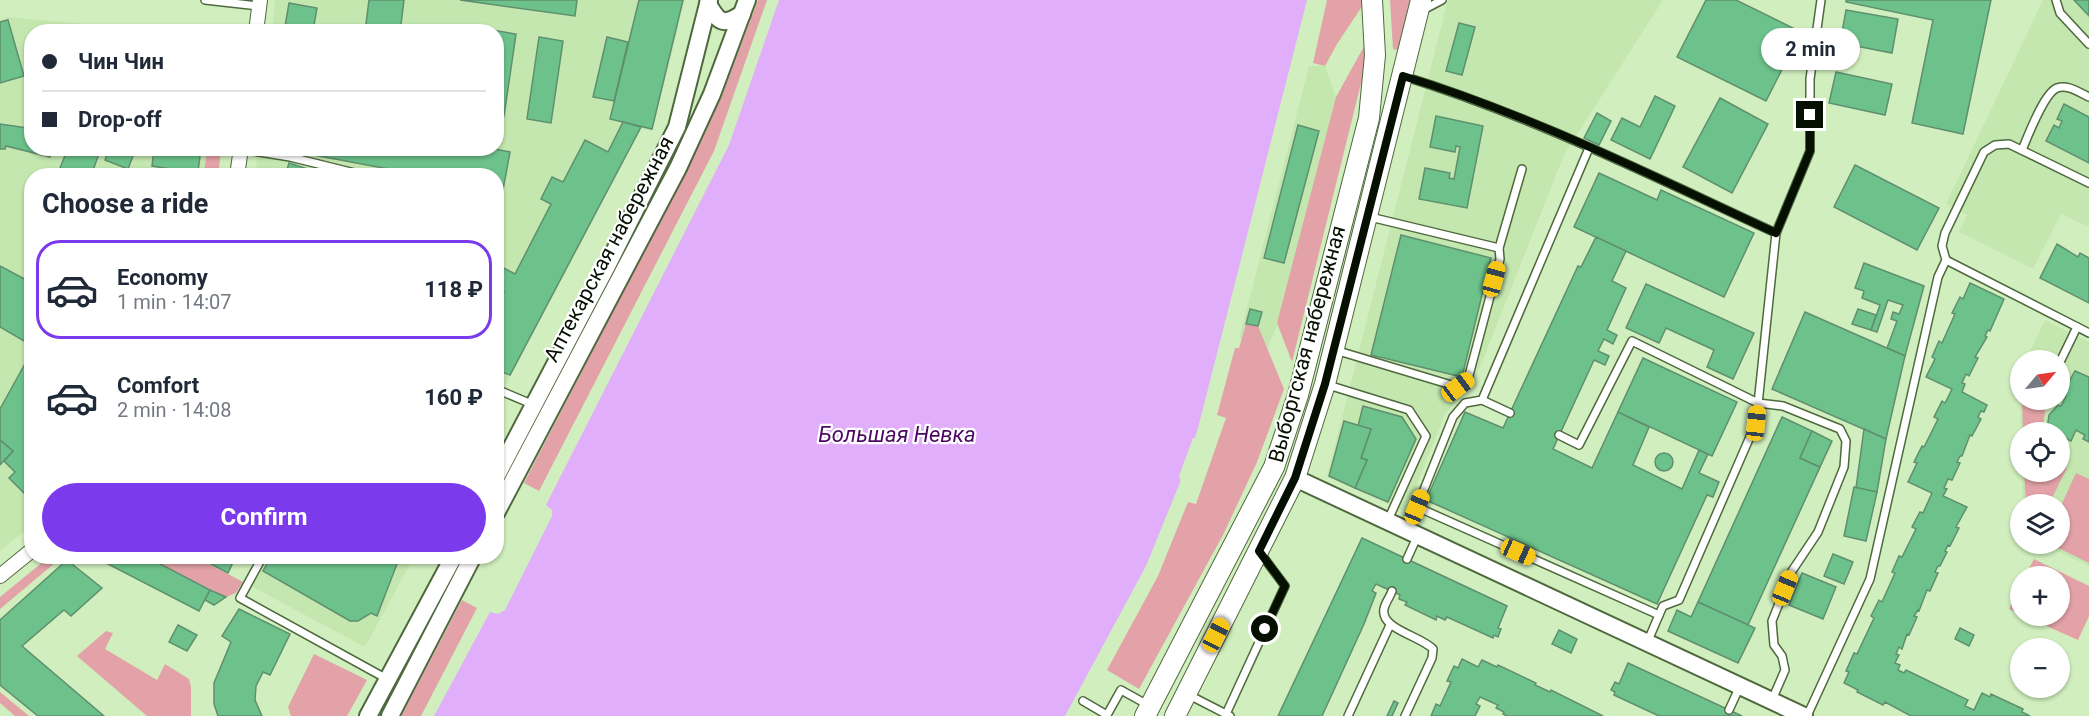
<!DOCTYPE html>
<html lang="en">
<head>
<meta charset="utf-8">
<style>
  body { margin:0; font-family:Roboto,sans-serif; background:#f2f2f3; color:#1f2937; height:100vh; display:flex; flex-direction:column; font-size:22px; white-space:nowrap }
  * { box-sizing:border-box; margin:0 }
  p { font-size:20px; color:#747a83 }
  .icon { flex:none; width:33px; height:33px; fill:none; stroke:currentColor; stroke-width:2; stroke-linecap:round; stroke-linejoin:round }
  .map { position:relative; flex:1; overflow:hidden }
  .panel { position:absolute; left:24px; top:168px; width:480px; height:396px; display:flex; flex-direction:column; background:#fff; border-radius:24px; box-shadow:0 2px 4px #0004 }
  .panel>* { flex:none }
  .banner { position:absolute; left:24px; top:24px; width:480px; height:132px; border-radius:24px; box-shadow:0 2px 4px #0004; display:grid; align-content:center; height:132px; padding:0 18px; background:#fff }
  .needle { width:39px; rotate:61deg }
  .buttons { position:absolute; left:2010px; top:350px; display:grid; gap:12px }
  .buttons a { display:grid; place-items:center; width:60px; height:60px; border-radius:50%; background:#fff; box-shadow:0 2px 4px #0004; font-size:30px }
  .end { position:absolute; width:27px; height:27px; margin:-14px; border:8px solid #061002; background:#fff; box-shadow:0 0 0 3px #fff }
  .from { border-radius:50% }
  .bubble { position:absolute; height:42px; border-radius:21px; background:#fff; box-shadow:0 2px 4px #0004; font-size:20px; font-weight:700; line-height:42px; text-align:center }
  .car { position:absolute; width:18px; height:36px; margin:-18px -9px; border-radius:8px; box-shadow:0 0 4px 2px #0007; background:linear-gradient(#f5c518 24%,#345 0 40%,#f5c518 0 76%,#345 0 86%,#f5c518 0) }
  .banner b { display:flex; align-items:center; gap:21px; height:57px; font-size:22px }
  .banner b+b { border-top:2px solid #e0e1e3 }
  .banner i { width:15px; height:15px; background:#1f2937 }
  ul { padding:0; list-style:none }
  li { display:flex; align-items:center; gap:18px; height:99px; margin:0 12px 9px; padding:0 6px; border:3px solid transparent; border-radius:24px }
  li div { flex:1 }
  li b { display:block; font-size:22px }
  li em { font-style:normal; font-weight:700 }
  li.on { border-color:#7c3aed }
  li>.icon { width:54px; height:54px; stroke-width:1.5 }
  h2 { padding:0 18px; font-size:27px; line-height:72px }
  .primary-button { display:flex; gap:12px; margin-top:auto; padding:12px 18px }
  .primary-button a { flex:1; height:69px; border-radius:36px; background:#7c3aed; color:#fff; font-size:24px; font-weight:700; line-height:69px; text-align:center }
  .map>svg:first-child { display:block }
  .built { fill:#c4e7af }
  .green { fill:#e2a2a7 }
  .water { fill:#e0aefa }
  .pier { fill:#d1efbe }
  .building { fill:#6cc28a; stroke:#5f8f6e; stroke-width:1.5 }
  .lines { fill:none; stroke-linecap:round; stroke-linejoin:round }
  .service-casing { stroke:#4f693e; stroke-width:10 }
  .minor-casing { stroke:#4f693e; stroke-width:16 }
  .tertiary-casing { stroke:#4f693e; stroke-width:20 }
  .primary-casing { stroke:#4f693e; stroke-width:22 }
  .service { stroke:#fff; stroke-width:7 }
  .minor { stroke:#fff; stroke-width:14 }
  .tertiary { stroke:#fff; stroke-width:16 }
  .primary { stroke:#fff; stroke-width:20 }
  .route { stroke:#061002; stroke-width:8 }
  .labels { text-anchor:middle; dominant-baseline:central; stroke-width:4.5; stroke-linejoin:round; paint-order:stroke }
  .street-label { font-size:21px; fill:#061002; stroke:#fff }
  .water-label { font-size:22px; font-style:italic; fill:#4b0864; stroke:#fff }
</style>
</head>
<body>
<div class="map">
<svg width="2089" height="716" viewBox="0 0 2089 716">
  <rect width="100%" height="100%" fill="#d1efbe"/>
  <g class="built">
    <path d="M 275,0 L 685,0 L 652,131 L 641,129 L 497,402 L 496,176 L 255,176 L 258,149 L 496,148 L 496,32 L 272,31 Z"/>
    <path d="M 1448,0 L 1663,0 L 1564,155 L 1473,385 L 1445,414 L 1406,512 L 1327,477 Z"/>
    <path d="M 2043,0 L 2089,0 L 2089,227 L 2061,214 L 2033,269 L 1959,232 L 1967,215 L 1946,204 Z"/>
    <path d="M 8,17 L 153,30 L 32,32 L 32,148 L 222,149 L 218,175 L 32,176 L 31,526 L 0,551 L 0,20 Z"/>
    <path d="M 1309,66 L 1325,66 L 1336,97 L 1277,326 L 1267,349 L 1239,339 Z"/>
    <path d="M 2045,320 L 2089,342 L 2089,566 L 2040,543 L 2060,543 L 2060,504 L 2023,504 L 2022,471 L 2060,471 L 2060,432 L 2021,432 L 2019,374 L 2020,370 L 2020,399 L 2060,399 L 2060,360 L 2026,360 Z"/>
    <path d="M 256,557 L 414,557 L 365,647 L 243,582 Z"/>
  </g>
  <g class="green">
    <path d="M 758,0 L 767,0 L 714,151 L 539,491 L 524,483 L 701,142 L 721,98 Z"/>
    <path d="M 1327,0 L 1363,0 L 1363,5 L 1337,44 L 1325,66 L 1313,63 Z"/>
    <path d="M 1390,0 L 1410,0 L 1398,49 L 1395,50 L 1393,49 Z"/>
    <path d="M 1367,41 L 1365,67 L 1292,362 L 1277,323 L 1336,97 Z"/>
    <path d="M 207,149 L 221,149 L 218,175 L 204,175 Z"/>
    <path d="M 1246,324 L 1258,326 L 1284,389 L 1257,462 L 1224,533 L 1139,689 L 1107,670 L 1158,576 L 1188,502 L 1196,504 L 1226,418 L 1217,415 L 1235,348 L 1239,348 Z"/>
    <path d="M 2022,399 L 2047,399 L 2042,432 L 2023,432 Z"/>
    <path d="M 2060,464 L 2067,468 L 2049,504 L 2026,504 L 2024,471 L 2060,471 Z"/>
    <path d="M 2076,473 L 2089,479 L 2089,563 L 2048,543 L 2060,543 L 2060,508 Z"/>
    <path d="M 49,557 L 62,557 L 0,609 L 0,597 Z"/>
    <path d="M 145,557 L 196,557 L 243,582 L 236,593 L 226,597 Z"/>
    <path d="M 2034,559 L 2089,586 L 2089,616 L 2078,640 L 2022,615 L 2060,615 L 2060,576 L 2025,576 Z"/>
    <path d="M 2020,586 L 2020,614 L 2009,609 Z"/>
    <path d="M 462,600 L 477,608 L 421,716 L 401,716 Z"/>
    <path d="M 106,631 L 113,633 L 105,649 L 157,680 L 165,664 L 189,679 L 191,687 L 191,716 L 147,716 L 77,656 Z"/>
    <path d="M 314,654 L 367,680 L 347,716 L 291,716 L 288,707 Z"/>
    <path d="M 0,692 L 29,716 L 15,716 L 0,703 Z"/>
  </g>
  <path class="water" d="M 779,0 L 1307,0 L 1197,432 L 1180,478 L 1181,480 L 1146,566 L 1065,716 L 434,716 L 490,612 L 498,614 L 505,610 L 552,516 L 552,510 L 546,505 L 729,145 Z"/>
  <path class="pier" d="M 1197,432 L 1200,433 L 1198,440 L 1195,441 L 1182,476 L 1184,480 L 1182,486 L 1179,485 L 1181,480 L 1179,476 L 1193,438 L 1195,438 Z"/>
  <g class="building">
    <path d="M 369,0 L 404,0 L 400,32 L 365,32 Z"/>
    <path d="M 460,0 L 577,0 L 575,16 Z"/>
    <path d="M 639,0 L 683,0 L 652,129 L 610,119 Z"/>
    <path d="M 1706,0 L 1736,0 L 1801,32 L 1766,101 L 1677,57 Z"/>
    <path d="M 1846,0 L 1991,0 L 1963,134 L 1912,123 L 1933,20 L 1846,2 Z"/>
    <path d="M 2074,0 L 2089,0 L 2089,16 Z"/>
    <path d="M 289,3 L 317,8 L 314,25 L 327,27 L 327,32 L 284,32 Z"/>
    <path d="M 1846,10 L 1898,19 L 1892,53 L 1840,43 Z"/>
    <path d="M 8,20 L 24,76 L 0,83 L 0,22 Z"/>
    <path d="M 1459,23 L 1475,27 L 1462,75 L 1446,71 Z"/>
    <path d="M 90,26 L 123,28 L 123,32 L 90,32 Z"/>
    <path d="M 132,29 L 153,30 L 153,32 L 132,32 Z"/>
    <path d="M 492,30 L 516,34 L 504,116 L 496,115 L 496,32 Z"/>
    <path d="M 539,37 L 563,41 L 551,123 L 527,119 Z"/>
    <path d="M 607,37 L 628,42 L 614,101 L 593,97 Z"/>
    <path d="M 1836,72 L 1892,84 L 1885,115 L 1829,103 Z"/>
    <path d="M 1655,96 L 1675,106 L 1650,159 L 1611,140 L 1622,118 L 1640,127 Z"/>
    <path d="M 1720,98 L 1768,124 L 1732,193 L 1683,167 Z"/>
    <path d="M 2064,104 L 2089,117 L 2089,163 L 2046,141 L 2054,125 L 2059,128 L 2062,121 L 2057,119 Z"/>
    <path d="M 32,113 L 32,148 L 52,148 L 50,157 L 6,146 L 5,149 L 0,149 L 0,124 L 27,128 Z"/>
    <path d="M 1597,113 L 1611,121 L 1599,145 L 1584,138 Z"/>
    <path d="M 1436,116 L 1483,126 L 1467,208 L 1419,199 L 1425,168 L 1450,173 L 1449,178 L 1454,179 L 1460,147 L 1456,146 L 1455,152 L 1430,147 Z"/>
    <path d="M 623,122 L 641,127 L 510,375 L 496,370 L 496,307 L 504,292 L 496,288 L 496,277 L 502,267 L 515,274 L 551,204 L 541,199 L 552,177 L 563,182 L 585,140 L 608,152 Z"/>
    <path d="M 1298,125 L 1319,131 L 1284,263 L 1264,258 Z"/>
    <path d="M 68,148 L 101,148 L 91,176 L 82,176 L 60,168 Z"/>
    <path d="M 109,148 L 136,148 L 128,169 L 105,160 Z"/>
    <path d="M 154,148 L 201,148 L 198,172 L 170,171 L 171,169 L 152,166 Z"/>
    <path d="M 276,148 L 490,148 L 510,152 L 503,190 L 496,188 L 496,176 L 426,176 Z"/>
    <path d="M 289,163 L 329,176 L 285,176 Z"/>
    <path d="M 1855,165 L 1939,208 L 1917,250 L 1834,207 Z"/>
    <path d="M 1599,173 L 1657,200 L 1661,190 L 1754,233 L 1724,297 L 1574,227 Z"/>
    <path d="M 1401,235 L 1491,258 L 1462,377 L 1371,355 Z"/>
    <path d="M 1596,237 L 1626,251 L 1612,281 L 1626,288 L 1607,330 L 1617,335 L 1613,344 L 1604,339 L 1598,351 L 1609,356 L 1605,365 L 1594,360 L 1553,449 L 1592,468 L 1618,412 L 1649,427 L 1633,465 L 1682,489 L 1699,450 L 1708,454 L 1699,473 L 1719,482 L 1713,497 L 1707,495 L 1657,604 L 1426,500 L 1465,412 L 1503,428 L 1578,266 L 1581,267 Z"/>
    <path d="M 2057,244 L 2078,257 L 2080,253 L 2089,258 L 2089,303 L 2040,278 Z"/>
    <path d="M 1864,263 L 1924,286 L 1905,356 L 1887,348 L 1897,321 L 1891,319 L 1893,312 L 1899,314 L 1903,305 L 1888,300 L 1877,332 L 1871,330 L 1880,305 L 1862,298 L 1864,291 L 1855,288 Z"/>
    <path d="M 0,266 L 32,283 L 32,335 L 28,333 L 24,341 L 0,327 Z"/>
    <path d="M 1970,283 L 2004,299 L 1990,331 L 1988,330 L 1985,336 L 1987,337 L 1975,357 L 1978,358 L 1969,376 L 1966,374 L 1962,383 L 1965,384 L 1962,392 L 1987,405 L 1984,412 L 1981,411 L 1978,417 L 1981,419 L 1972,436 L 1970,435 L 1962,456 L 1960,456 L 1957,462 L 1960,463 L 1952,480 L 1948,479 L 1944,488 L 1947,489 L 1943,496 L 1967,507 L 1956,527 L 1959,528 L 1950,546 L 1948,545 L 1945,551 L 1947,552 L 1940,566 L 1938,566 L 1935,572 L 1938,573 L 1930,591 L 1927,590 L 1919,611 L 1918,610 L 1914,616 L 1917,617 L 1909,635 L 1907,634 L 1902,649 L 1899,647 L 1896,654 L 1899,655 L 1895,663 L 1900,665 L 1898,670 L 1904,673 L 1906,670 L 1968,700 L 1965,706 L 1974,710 L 1982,693 L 1990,697 L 1991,694 L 2023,709 L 2022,712 L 2030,716 L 1911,716 L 1885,702 L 1883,705 L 1857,692 L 1858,690 L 1844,683 L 1849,672 L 1846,671 L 1854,653 L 1857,654 L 1874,618 L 1871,616 L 1879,600 L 1882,602 L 1895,573 L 1892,572 L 1899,556 L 1902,557 L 1916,529 L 1912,527 L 1920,512 L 1923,513 L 1932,493 L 1908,482 L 1917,463 L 1914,462 L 1922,446 L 1924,447 L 1938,419 L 1934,417 L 1942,401 L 1945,403 L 1952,389 L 1926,377 L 1935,359 L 1932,357 L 1939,341 L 1942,343 L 1955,314 L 1952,313 L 1960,297 L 1963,299 Z"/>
    <path d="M 1646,284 L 1754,333 L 1733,379 L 1707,367 L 1714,350 L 1666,328 L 1659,343 L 1626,328 Z"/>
    <path d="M 1250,309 L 1262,312 L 1258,326 L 1246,324 Z"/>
    <path d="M 1858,309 L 1876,315 L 1871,330 L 1852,324 Z"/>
    <path d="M 1805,312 L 1905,356 L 1886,439 L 1772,389 Z"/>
    <path d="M 32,351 L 32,496 L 29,498 L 9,478 L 15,472 L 4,461 L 13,451 L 0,440 L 0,409 Z"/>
    <path d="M 1643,358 L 1737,402 L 1712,456 L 1618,412 Z"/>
    <path d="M 2075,371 L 2089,377 L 2089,442 L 2083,439 L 2085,435 L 2076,430 L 2071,441 L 2060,436 L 2060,432 L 2052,432 L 2047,429 L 2049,415 L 2058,405 L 2061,406 L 2066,396 L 2062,394 Z"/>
    <path d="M 1363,406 L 1402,417 L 1416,439 L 1388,502 L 1355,488 L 1367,460 L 1361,458 L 1371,429 L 1358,426 Z"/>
    <path d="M 1782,417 L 1812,431 L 1800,458 L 1820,467 L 1748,625 L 1698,602 Z"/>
    <path d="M 1344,421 L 1371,429 L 1361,458 L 1367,460 L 1355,488 L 1329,476 Z"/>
    <path d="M 1864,429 L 1886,439 L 1877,492 L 1856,488 Z"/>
    <path d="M 1812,431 L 1832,441 L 1820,467 L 1800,458 Z"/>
    <path d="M 0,440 L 13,451 L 0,465 Z"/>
    <circle cx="1664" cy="462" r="9"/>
    <path d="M 1854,487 L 1877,492 L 1866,541 L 1844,536 Z"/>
    <path d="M 1362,538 L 1507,606 L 1498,628 L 1501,629 L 1498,637 L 1494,635 L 1493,638 L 1447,617 L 1445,620 L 1437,616 L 1436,620 L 1405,605 L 1407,602 L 1399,599 L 1400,595 L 1376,584 L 1372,591 L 1376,593 L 1364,624 L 1322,716 L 1278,716 Z"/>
    <path d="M 1833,554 L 1853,562 L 1844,584 L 1824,576 Z"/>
    <path d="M 102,556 L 145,556 L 210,590 L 199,611 L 100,560 Z"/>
    <path d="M 196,556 L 236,556 L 228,573 Z"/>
    <path d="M 271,556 L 400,556 L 377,616 L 371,613 L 358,621 L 350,621 L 263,571 Z"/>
    <path d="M 67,560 L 102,588 L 71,616 L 64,610 L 22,646 L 104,716 L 38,716 L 0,685 L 0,620 Z"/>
    <path d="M 1802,573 L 1836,587 L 1823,619 L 1789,605 Z"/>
    <path d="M 210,590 L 226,597 L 214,605 L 205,600 Z"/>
    <path d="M 1698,602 L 1755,628 L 1738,663 L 1668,631 L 1677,610 L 1691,617 Z"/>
    <path d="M 239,609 L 290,634 L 270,675 L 263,672 L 256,686 L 255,700 L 262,716 L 218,716 L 214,704 L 214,683 L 231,642 L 222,636 Z"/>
    <path d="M 178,625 L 197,635 L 187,651 L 169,642 Z"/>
    <path d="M 1960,628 L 1974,635 L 1969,646 L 1955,639 Z"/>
    <path d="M 1559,630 L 1577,639 L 1571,653 L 1552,644 Z"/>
    <path d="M 1462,659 L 1478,667 L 1482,660 L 1497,667 L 1498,665 L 1536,683 L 1535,685 L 1550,692 L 1551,690 L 1603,716 L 1507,716 L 1503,714 L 1504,712 L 1496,708 L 1498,705 L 1480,697 L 1476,704 L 1480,706 L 1475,716 L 1431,716 L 1436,704 L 1440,706 L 1451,682 L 1447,681 L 1454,666 L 1458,668 Z"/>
    <path d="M 1628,663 L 1742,716 L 1659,716 L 1614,695 L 1615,692 L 1611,690 L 1615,682 L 1619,684 Z"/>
    <path d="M 1394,701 L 1398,703 L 1392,716 L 1387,716 Z"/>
  </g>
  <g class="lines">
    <defs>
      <g id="service">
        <path d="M 205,0 L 259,6"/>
        <path d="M 2056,0 L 2060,13 L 2089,44"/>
        <path d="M 1423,10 L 1442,0"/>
        <path d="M 1403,76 C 1532,116 1654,177 1776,233"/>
        <path d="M 1589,148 L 1482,400 L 1465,403 L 1453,417 L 1417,507 L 1659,615 L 1663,606 L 1679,600 L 1756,423 L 1776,233 L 1810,151 L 1810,79 L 1821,0"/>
        <path d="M 241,149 L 290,157 L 367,176"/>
        <path d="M 2022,150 C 2028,136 2044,93 2057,88 C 2068,84 2080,93 2089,97"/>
        <path d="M 1499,248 L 1522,169"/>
        <path d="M 1946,260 L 2089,333"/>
        <path d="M 1335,350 L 1458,387 L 1468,379 L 1500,259 L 1499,248 L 1370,217"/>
        <path d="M 2060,362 L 2077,327"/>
        <path d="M 1328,385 L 1409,410 L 1426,436 L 1388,520"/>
        <path d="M 496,389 L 534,405"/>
        <path d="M 1482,400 L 1510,413"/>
        <path d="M 1559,435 L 1579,445 L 1632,341 L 1758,403 L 1783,406 L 1840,429 L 1846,441 L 1844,467 L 1818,532 L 1792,571 L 1772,621 L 1774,645 L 1782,656 L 1785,670 L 1772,700"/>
        <path d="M 1407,530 L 1417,507"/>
        <path d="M 263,556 L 240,598 L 387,679"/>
        <path d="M 1407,559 L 1417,537"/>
        <path d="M 1392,591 C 1390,597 1385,603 1384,609 C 1380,629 1421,636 1433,649 L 1432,658 L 1405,716"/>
        <path d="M 1647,643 L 1659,615"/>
        <path d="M 1187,694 L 1230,716"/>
        <path d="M 1083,701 L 1107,715 L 1121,690 L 1148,705"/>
        <path d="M 1729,710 L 1740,686"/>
        <path d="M 1226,714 L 1285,586 L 1261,554"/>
        <path d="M 1348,716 L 1390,625"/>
        <path d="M 1807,716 L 1870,579 L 1938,277 L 1946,260 L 1942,246 L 1945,233 L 1984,152 L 1995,145 L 2009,144 L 2089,183"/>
      </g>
      <g id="minor">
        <path d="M 256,32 L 260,0"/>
        <path d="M 237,176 L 241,148"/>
        <path d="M 0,576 L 32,550"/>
      </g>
      <g id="tertiary">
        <path d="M 708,4 C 719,23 723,26 742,14"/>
        <path d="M 496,477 L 608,264 L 677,127 L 709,0"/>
        <path d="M 1295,478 L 1804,716"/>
        <path d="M 496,513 L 678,168 L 712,94 L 747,0"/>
        <path d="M 368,716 L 454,556"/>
        <path d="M 390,716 L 473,556"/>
      </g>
      <g id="primary">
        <path d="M 1145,716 L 1274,467 L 1298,395 L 1369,118 L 1375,55 L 1372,0"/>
        <path d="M 1175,716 L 1295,478 L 1325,384 L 1421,0"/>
      </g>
    </defs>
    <use href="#service" class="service-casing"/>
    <use href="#minor" class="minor-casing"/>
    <use href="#tertiary" class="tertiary-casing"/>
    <use href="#primary" class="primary-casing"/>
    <use href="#service" class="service"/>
    <use href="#minor" class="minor"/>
    <use href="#tertiary" class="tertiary"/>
    <use href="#primary" class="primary"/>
  </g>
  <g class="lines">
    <path class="route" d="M 1265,629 L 1285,586 L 1259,551 L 1295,478 L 1325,384 L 1403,76 C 1532,115 1654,177 1776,233 L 1810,151 L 1810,115"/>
  </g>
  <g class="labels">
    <g class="street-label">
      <text transform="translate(609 249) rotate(-62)">Аптекарская набережная</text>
      <text transform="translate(1307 344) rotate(-75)">Выборгская набережная</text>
    </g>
    <g class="water-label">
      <text x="897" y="434">Большая Невка</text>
    </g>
  </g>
</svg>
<div class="buttons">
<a><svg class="needle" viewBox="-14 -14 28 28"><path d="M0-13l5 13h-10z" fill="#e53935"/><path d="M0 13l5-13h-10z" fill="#747a83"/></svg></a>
<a><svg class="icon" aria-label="locate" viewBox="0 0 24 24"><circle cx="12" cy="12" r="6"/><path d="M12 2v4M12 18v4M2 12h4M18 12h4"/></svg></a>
<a><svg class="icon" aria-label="layers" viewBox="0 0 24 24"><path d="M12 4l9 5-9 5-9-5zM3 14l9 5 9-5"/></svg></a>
<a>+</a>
<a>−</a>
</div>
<i class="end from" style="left:1265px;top:629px"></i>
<i class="end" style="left:1810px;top:115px"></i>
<div class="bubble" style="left:1761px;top:28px;width:99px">2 min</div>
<i class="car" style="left:1494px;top:279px;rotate:15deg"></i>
<i class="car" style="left:1458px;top:387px;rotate:53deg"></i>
<i class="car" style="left:1756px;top:423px;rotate:6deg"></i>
<i class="car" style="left:1417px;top:507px;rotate:22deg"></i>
<i class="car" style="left:1518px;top:552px;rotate:114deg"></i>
<i class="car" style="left:1785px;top:588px;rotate:22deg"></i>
<i class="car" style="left:1216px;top:635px;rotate:27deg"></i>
<div class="banner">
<b><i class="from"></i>Чин Чин</b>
<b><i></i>Drop-off</b>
</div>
<section class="panel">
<h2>Choose a ride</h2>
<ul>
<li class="on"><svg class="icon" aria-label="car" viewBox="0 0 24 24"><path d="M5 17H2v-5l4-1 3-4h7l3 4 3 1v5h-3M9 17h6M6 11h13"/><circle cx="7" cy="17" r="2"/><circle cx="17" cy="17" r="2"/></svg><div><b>Economy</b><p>1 min · 14:07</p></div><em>118 ₽</em></li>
<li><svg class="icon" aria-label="car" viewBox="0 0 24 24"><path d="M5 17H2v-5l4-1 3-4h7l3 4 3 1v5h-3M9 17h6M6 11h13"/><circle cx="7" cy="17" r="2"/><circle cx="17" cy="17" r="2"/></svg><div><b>Comfort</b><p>2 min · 14:08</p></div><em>160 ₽</em></li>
</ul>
<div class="primary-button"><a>Confirm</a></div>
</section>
</div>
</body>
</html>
